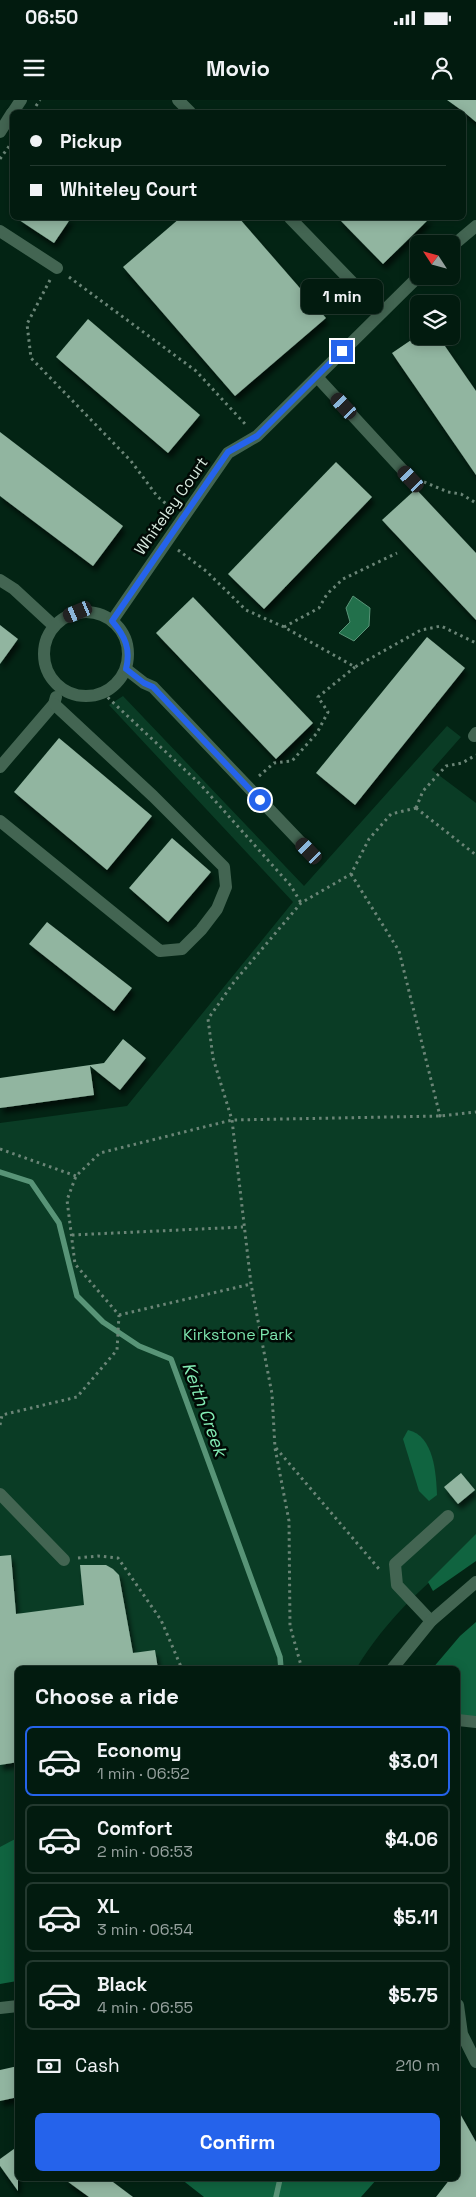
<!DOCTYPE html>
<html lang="en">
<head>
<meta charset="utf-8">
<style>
  body { margin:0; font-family:"Space Grotesk",sans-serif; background:#10281d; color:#f1f3f6; height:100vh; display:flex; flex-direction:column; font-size:19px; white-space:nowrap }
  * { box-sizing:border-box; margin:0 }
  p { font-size:16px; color:#96a19e }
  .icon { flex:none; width:28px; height:28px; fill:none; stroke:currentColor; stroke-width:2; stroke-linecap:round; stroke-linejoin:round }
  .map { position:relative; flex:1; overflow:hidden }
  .details { position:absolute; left:15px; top:1566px; width:445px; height:515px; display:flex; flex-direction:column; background:#021b0f; border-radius:8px; box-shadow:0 2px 12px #0003,0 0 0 1px #23392f }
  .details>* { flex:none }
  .hud { position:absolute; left:10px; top:10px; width:456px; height:110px; border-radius:8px; box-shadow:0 2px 12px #0003,0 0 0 1px #23392f; display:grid; align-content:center; height:110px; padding:0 20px; background:#021b0f }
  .needle { width:32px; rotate:306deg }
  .tools { position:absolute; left:410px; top:135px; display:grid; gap:10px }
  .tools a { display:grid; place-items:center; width:50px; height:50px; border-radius:8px; background:#021b0f; box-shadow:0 2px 12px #0003,0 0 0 1px #23392f; font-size:25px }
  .end { position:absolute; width:22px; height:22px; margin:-11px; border:6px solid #2563eb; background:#fff; box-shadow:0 0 0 2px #fff }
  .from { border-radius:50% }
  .bubble { position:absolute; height:35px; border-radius:8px; background:#021b0f; box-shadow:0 2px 12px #0003,0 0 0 1px #23392f; font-size:16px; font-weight:800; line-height:35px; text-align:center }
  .car { position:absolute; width:15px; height:30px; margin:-15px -8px; border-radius:6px; box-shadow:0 0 4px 1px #0007; background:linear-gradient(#222 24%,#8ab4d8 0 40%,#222 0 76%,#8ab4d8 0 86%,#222 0) }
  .hud b { display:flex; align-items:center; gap:18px; height:48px; font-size:19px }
  .hud b+b { border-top:1px solid #23392f }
  .hud i { width:12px; height:12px; background:#f1f3f6 }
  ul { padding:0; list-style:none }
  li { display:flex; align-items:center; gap:15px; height:70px; margin:0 10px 8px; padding:0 10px; border:2px solid #23392f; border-radius:8px }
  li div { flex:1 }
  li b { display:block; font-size:19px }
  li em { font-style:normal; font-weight:800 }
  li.on { border-color:#2563eb }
  li>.icon { width:45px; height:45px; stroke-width:1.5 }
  h2 { padding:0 20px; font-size:22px; line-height:60px }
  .pay { display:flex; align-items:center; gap:12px; height:55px; padding:0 20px; font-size:19px }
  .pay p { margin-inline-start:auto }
  .cta { display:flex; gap:10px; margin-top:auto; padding:10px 20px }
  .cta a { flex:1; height:58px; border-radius:8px; background:#2563eb; color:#fff; font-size:20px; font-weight:800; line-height:58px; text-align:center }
  .status { display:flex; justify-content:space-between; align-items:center; height:35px; padding:0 25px; background:#021b0f; direction:ltr }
  .status svg { height:14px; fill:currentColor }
  header { display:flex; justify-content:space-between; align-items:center; height:65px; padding:0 20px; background:#021b0f; font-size:22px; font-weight:800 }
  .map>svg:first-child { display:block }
  .green { fill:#0a3c25 }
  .forest { fill:#106440 }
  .water { fill:#22704b; stroke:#589477 }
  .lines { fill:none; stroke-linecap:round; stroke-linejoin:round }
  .stream { stroke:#589477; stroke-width:5.5 }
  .building { fill:#91b5a0; filter:url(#shadow) }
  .path { stroke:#6b8577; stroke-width:3; stroke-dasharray:2.5 4; stroke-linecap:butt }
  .minor { stroke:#436552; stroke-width:12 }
  .route { stroke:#2563eb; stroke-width:6 }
  .labels { text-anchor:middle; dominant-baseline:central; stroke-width:5; stroke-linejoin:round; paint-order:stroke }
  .street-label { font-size:16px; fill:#d7e9de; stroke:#010a05 }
  .park-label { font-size:16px; fill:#7ce4ad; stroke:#010a05 }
  .water-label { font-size:18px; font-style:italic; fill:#83ecb4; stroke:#010a05 }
</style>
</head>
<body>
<div class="status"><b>06:50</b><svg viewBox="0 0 49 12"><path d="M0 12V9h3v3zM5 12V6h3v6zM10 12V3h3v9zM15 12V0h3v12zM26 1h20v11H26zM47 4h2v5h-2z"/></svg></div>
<header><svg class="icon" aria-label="menu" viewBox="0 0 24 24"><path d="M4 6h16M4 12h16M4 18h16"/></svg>Movio<svg class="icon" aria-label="person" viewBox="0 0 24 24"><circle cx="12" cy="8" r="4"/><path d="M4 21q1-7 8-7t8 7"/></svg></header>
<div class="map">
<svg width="476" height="2097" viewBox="0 0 476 2097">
  <defs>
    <filter id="shadow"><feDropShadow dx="3" dy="5.5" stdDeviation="2.5" flood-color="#0009"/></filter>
  </defs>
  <rect width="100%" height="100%" fill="#032414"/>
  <path class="green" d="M 123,596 L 304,786 L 447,626 L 461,637 L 432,670 L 476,703 L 476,1445 C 429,1479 386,1519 356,1569 L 18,1569 L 17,1879 L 0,1882 L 0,1023 L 127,1006 L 293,802 L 109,605 Z"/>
  <g class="forest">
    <path d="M 408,1330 C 434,1336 436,1373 437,1395 L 429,1401 L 419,1391 L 403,1339 Z"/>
    <path d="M 476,1434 L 476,1461 L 433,1491 L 428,1482 Z"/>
    <path d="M 476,1522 L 476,1622 L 458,1625 L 458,1569 L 432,1569 L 460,1536 Z"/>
    <path d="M 17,1738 L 17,1881 L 0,1884 L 0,1747 Z"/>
    <path d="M 181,2079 L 377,2079 L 361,2097 L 204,2097 Z"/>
  </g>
  <path class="water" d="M 353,496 L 370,508 L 369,526 L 354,541 L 339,533 L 350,522 L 346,508 Z"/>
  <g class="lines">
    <g class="stream">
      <path d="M 0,1072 L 31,1082 L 59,1123 L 77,1196 L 103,1222 L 139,1246 L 171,1259 L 280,1557 L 281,1569"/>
      <path d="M 276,2097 L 280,2079"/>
    </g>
  </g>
  <g class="building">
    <path d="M 447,0 L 476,0 L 476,22 L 464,12 Z"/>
    <path d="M 16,118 L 71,118 L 54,143 Z"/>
    <path d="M 180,118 L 239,118 L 326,218 L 235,296 L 123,167 Z"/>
    <path d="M 338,118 L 430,118 L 383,164 Z"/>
    <path d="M 88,219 L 200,315 L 168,353 L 56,257 Z"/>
    <path d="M 417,236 L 438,236 L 476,291 L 476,375 L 392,253 Z"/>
    <path d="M 0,332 L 123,426 L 93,466 L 0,396 Z"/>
    <path d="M 336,362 L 372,397 L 264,509 L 228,474 Z"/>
    <path d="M 416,389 L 476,453 L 476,520 L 382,420 Z"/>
    <path d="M 193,497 L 313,623 L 276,659 L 156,533 Z"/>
    <path d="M 0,525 L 18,539 L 0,564 Z"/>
    <path d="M 427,537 L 465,568 L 355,705 L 316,673 Z"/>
    <path d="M 59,638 L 152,716 L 107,770 L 14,692 Z"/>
    <path d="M 172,738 L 211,772 L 168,822 L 129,788 Z"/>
    <path d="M 47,822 L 132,888 L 114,911 L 29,844 Z"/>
    <path d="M 123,939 L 146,958 L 120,990 L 90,966 L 94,995 L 0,1008 L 0,978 L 104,963 Z"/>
    <path d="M 461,1373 L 475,1390 L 458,1404 L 444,1387 Z"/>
    <path d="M 11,1455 L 16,1514 L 84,1505 L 80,1465 L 106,1465 L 113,1469 L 119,1475 L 133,1553 L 155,1550 L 158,1569 L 18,1569 L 18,1662 L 0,1665 L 0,1456 Z"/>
    <path d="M 18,1966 L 18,1997 L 0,2001 L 0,1970 Z"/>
    <path d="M 458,2010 L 476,2042 L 476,2097 L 436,2097 L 450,2079 L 458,2079 Z"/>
    <path d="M 18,2046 L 18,2091 L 0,2066 L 0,2059 Z"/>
    <path d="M 64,2079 L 109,2079 L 133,2097 L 89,2097 Z"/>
  </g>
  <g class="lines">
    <g class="path">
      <path d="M 36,6 L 40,0"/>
      <path d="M 0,59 L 10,45"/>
      <path d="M 69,177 L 196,271 L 246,325"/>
      <path d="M 50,180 L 27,224 L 31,258 L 131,361 L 157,396 L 172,409"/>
      <path d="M 424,382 L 448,392 L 461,394 L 476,403"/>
      <path d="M 178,450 L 206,471 L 246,510 L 284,527 L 355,567 L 421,530 L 441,526 L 476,543"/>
      <path d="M 284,527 L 319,508 L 327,494 L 343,479 L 397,453"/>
      <path d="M 103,593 L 200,684 L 291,786 L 301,803"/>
      <path d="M 259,676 L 274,663 L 292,661 L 317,633 L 328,612 L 318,597 L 355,567"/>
      <path d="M 416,708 L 423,691 L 446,666 L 462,663 L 476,655"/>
      <path d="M 416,708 L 476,755"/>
      <path d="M 351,774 L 399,851 L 440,1016 L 441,1011"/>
      <path d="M 0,1049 L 76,1076"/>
      <path d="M 72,1135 L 243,1127"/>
      <path d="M 119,1215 L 251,1184"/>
      <path d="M 0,1325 L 2,1315 L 77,1297 L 117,1250 L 119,1215 L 75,1164 L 67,1100 L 76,1076 L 100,1053 L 232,1020 L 440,1016 L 476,1012"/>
      <path d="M 276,1348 L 379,1469"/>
      <path d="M 78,1458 L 98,1456 L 118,1458 L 161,1520 L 182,1569"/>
      <path d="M 302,1569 L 290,1526 L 289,1421 L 275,1348 L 272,1294 L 251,1184 L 232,1020 L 213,958 L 208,919 L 234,882 L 301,803 L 351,774 L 369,739 L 391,714 L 416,708"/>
    </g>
    <g class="minor">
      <path d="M 178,0 L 190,12"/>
      <path d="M 13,12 L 21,0"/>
      <path d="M 0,32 L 12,13"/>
      <path d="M 290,118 L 381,212"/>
      <path d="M 0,131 L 57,168"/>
      <path d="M 451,147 L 476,126"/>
      <path d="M 317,277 L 411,379"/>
      <path d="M 0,480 L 14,489 L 54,526"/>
      <circle cx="86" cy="554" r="42"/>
      <path d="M 112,521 L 228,353 L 257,336 L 419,176"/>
      <path d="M 126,569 L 144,583 L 153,587 L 309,751"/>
      <path d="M 474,636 L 476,633"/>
      <path d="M 0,667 L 54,604 L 56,597"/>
      <path d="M 0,721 L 160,851 L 182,849 L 201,830 L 217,809 L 226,787 L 224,767 L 153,696 L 54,604"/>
      <path d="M 0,1394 L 64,1460"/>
      <path d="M 431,1521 L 397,1485 L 395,1464 L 448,1416"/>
      <path d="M 392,1569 L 431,1521 L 476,1482"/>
      <path d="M 458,1620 L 476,1622"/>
      <path d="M 458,1905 L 462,1934 L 476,1962"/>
      <path d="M 0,1908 L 18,1906"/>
    </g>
  </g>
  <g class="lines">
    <path class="route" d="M 260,700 L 153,587 L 144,583 L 126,569 C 131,549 125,536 112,521 L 228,352 L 257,336 L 342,251"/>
  </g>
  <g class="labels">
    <g class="street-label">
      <text transform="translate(171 406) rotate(-55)">Whiteley Court</text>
    </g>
    <g class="park-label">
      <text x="238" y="1234">Kirkstone Park</text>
    </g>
    <g class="water-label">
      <text transform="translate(205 1309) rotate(70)">Keith Creek</text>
    </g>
  </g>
</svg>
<div class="tools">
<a><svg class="needle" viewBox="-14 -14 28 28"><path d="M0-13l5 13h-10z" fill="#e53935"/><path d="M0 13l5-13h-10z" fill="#96a19e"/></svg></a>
<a><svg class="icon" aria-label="layers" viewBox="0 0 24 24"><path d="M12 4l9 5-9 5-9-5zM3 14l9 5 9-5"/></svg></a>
</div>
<i class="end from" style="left:260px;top:700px"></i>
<i class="end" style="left:342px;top:251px"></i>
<div class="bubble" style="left:301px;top:179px;width:82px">1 min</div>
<i class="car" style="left:344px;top:306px;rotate:317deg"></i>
<i class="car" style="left:411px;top:379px;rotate:317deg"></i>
<i class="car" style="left:78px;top:512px;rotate:247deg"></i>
<i class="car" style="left:309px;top:751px;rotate:316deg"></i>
<div class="hud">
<b><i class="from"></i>Pickup</b>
<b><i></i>Whiteley Court</b>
</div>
<section class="details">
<h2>Choose a ride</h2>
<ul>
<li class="on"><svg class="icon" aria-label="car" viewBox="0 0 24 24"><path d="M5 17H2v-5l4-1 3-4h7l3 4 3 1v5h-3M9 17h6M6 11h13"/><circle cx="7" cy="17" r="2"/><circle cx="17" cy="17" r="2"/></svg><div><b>Economy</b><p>1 min · 06:52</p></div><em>$3.01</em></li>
<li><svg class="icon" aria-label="car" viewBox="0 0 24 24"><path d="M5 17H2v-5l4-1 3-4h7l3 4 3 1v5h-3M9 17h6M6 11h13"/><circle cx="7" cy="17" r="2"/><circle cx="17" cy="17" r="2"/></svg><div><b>Comfort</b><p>2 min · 06:53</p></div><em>$4.06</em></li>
<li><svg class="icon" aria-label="car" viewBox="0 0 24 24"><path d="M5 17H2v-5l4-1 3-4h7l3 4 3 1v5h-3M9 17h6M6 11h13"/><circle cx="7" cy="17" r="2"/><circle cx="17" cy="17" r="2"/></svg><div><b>XL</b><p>3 min · 06:54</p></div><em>$5.11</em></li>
<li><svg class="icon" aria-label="car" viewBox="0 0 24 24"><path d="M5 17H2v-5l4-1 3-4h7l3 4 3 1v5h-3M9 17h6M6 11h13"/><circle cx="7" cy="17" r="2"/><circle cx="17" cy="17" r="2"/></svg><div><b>Black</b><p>4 min · 06:55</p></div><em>$5.75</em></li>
</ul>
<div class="pay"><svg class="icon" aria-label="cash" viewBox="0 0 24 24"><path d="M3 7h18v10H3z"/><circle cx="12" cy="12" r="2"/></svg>Cash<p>210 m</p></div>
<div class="cta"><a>Confirm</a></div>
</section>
</div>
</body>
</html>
